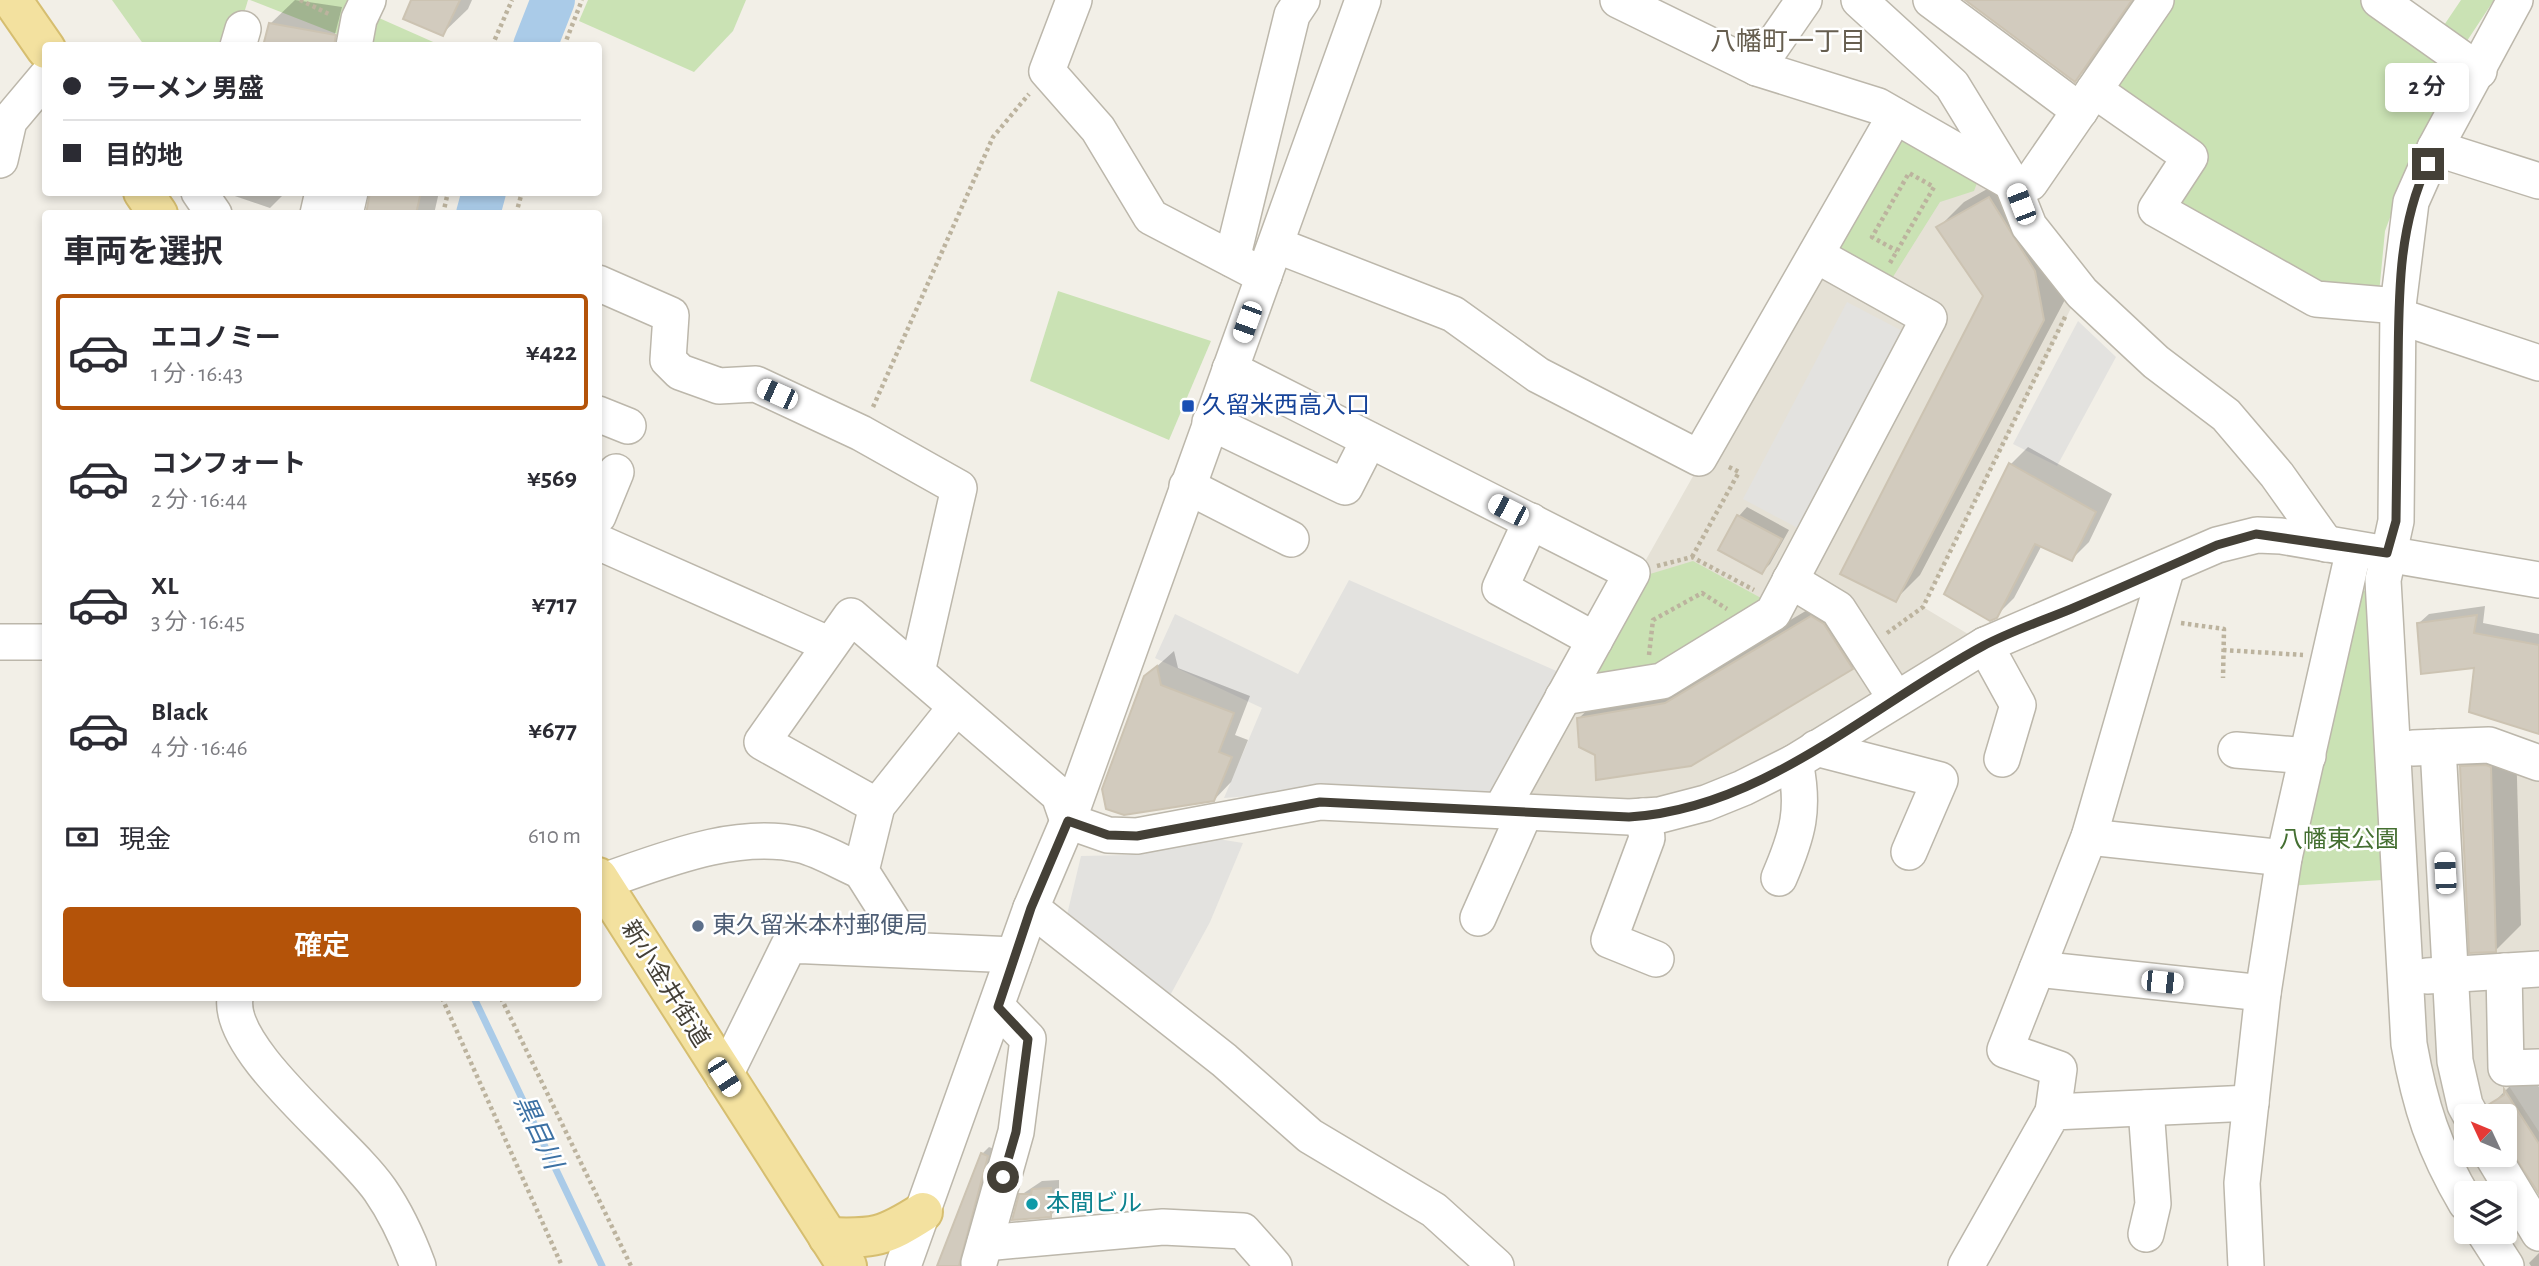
<!DOCTYPE html>
<html lang="ja">
<head>
<meta charset="utf-8">
<style>
  body { margin:0; font-family:"Alegreya Sans","Noto Sans JP",sans-serif; background:#f2f2f3; color:#2b2b33; height:100vh; display:flex; flex-direction:column; font-size:26px; white-space:nowrap }
  * { box-sizing:border-box; margin:0 }
  p { font-size:23px; color:#7c7c81 }
  .icon { flex:none; width:38px; height:38px; fill:none; stroke:currentColor; stroke-width:2; stroke-linecap:round; stroke-linejoin:round }
  .map { position:relative; flex:1; overflow:hidden }
  .sheet { position:absolute; left:42px; top:210px; width:560px; height:791px; display:flex; flex-direction:column; background:#fff; border-radius:7px; box-shadow:0 4px 10px #0003 }
  .sheet>* { flex:none }
  .guide { position:absolute; left:42px; top:42px; width:560px; height:154px; border-radius:7px; box-shadow:0 4px 10px #0003; display:grid; align-content:center; height:154px; padding:0 21px; background:#fff }
  .needle { width:46px; rotate:314deg }
  .tools { position:absolute; left:2454px; top:1104px; display:grid; gap:14px }
  .tools a { display:grid; place-items:center; width:63px; height:63px; border-radius:7px; background:#fff; box-shadow:0 4px 10px #0003; font-size:35px }
  .end { position:absolute; width:32px; height:32px; margin:-16px; border:9px solid #444037; background:#fff; box-shadow:0 0 0 4px #fff }
  .from { border-radius:50% }
  .bubble { position:absolute; height:49px; border-radius:7px; background:#fff; box-shadow:0 4px 10px #0003; font-size:23px; font-weight:600; line-height:49px; text-align:center }
  .car { position:absolute; width:21px; height:42px; margin:-21px -10px; border-radius:9px; box-shadow:0 0 5px 2px #0007; background:linear-gradient(#fff 24%,#345 0 40%,#fff 0 76%,#345 0 86%,#fff 0) }
  .guide b { display:flex; align-items:center; gap:24px; height:66px; font-size:26px }
  .guide b+b { border-top:2px solid #e1e1e2 }
  .guide i { width:18px; height:18px; background:#2b2b33 }
  ul { padding:0; list-style:none }
  li { display:flex; align-items:center; gap:21px; height:116px; margin:0 14px 10px; padding:0 7px; border:4px solid transparent; border-radius:7px }
  li div { flex:1 }
  li b { display:block; font-size:26px }
  li em { font-style:normal; font-weight:600 }
  li.on { border-color:#b45309 }
  li>.icon { width:63px; height:63px; stroke-width:1.5 }
  h2 { padding:0 21px; font-size:32px; line-height:84px }
  .pay { display:flex; align-items:center; gap:18px; height:77px; padding:0 21px; font-size:26px }
  .pay p { margin-inline-start:auto }
  .button { display:flex; gap:14px; margin-top:auto; padding:14px 21px }
  .button a { flex:1; height:80px; border-radius:7px; background:#b45309; color:#fff; font-size:28px; font-weight:600; line-height:80px; text-align:center }
  .map>svg:first-child { display:block }
  .residential { fill:#e5e1d6; fill-rule:evenodd }
  .green { fill:#cae2b4 }
  .parking { fill:#e3e2df }
  .shadow { fill:#0003 }
  .lines { fill:none; stroke-linecap:round; stroke-linejoin:round }
  .stream { stroke:#aacbe8; stroke-width:7 }
  .river { stroke:#aacbe8; stroke-width:44 }
  .building { fill:#d2cbbe; stroke:#ccc3b2; stroke-width:2 }
  .minor-casing { stroke:#bcb7ab; stroke-width:38 }
  .major-casing { stroke:#d6be70; stroke-width:42 }
  .path { stroke:#bcb39e; stroke-width:4.5; stroke-dasharray:3.5 3.5; stroke-linecap:butt }
  .minor { stroke:#fff; stroke-width:35 }
  .major { stroke:#f3e19f; stroke-width:38 }
  .route { stroke:#444037; stroke-width:9 }
  .transit-dot { fill:#1a4fb4; stroke:#fff; stroke-width:2.5 }
  .service-dot { fill:#5c6f8a; stroke:#fff; stroke-width:2.5 }
  .culture-dot { fill:#0f9aa8; stroke:#fff; stroke-width:2.5 }
  .labels { text-anchor:middle; dominant-baseline:central; stroke-width:5; stroke-linejoin:round; paint-order:stroke }
  .transit-label { font-size:24px; fill:#164399; stroke:#fff; text-anchor:start }
  .park-label { font-size:24px; fill:#446f31; stroke:#fff }
  .service-label { font-size:24px; fill:#4e5e75; stroke:#fff; text-anchor:start }
  .street-label { font-size:24px; fill:#444037; stroke:#fff }
  .culture-label { font-size:24px; fill:#0d838f; stroke:#fff; text-anchor:start }
  .neighbourhood-label { font-size:26px; fill:#665e4f; stroke:#fff }
  .water-label { font-size:26px; font-style:italic; fill:#3c71a4; stroke:#fff }
</style>
</head>
<body>
<div class="map">
<svg width="2539" height="1266" viewBox="0 0 2539 1266">
  <rect width="100%" height="100%" fill="#f2efe7"/>
  <g class="residential">
    <path d="M 1897,123 L 1986,174 L 2073,304 L 1923,607 L 1973,637 L 1812,735 L 1707,790 L 1658,801 L 1608,801 L 1520,793 L 1567,700 L 1701,462 Z"/>
    <path d="M 2401,738 L 2539,751 L 2539,1074 L 2507,1083 L 2539,1132 L 2539,1266 L 2519,1266 L 2504,1232 L 2504,1194 L 2472,1193 L 2426,1108 ZM 2466,1116 L 2504,1116 L 2504,1155 L 2466,1155 Z"/>
  </g>
  <g class="green">
    <path d="M 112,0 L 248,0 L 234,46 L 144,45 Z"/>
    <path d="M 250,0 L 356,0 L 342,36 Z"/>
    <path d="M 588,0 L 746,0 L 733,31 L 694,72 L 579,21 Z"/>
    <path d="M 2157,0 L 2376,0 L 2434,40 L 2461,0 L 2494,0 L 2434,91 L 2443,100 L 2402,185 L 2385,231 L 2378,304 L 2331,300 L 2158,211 L 2190,157 L 2096,91 Z"/>
    <path d="M 370,14 L 440,45 L 362,46 Z"/>
    <path d="M 1898,129 L 1980,175 L 1974,191 L 1940,202 L 1886,288 L 1824,255 Z"/>
    <path d="M 1058,291 L 1211,341 L 1169,440 L 1030,381 Z"/>
    <path d="M 1693,561 L 1772,604 L 1660,677 L 1574,692 L 1640,577 Z"/>
    <path d="M 2353,588 L 2366,591 L 2383,880 L 2287,886 Z"/>
  </g>
  <g class="parking">
    <path d="M 1847,302 L 1912,336 L 1807,533 L 1743,499 Z"/>
    <path d="M 2078,321 L 2116,357 L 2057,466 L 2013,444 Z"/>
    <path d="M 1349,580 L 1561,673 L 1494,796 L 1328,790 L 1224,798 L 1262,708 L 1155,658 L 1175,614 L 1298,674 Z"/>
    <path d="M 1218,839 L 1243,843 L 1210,922 L 1167,1001 L 1066,919 L 1081,856 L 1128,855 Z"/>
  </g>
  <g class="shadow">
    <path d="M 295,0 L 342,7 L 332,46 L 270,24 Z"/>
    <path d="M 413,0 L 472,0 L 468,9 L 442,34 Z"/>
    <path d="M 1968,0 L 2135,0 L 2092,63 L 2075,80 Z"/>
    <path d="M 2014,174 L 2068,294 L 1920,575 L 1895,600 L 1985,296 L 1939,227 L 1964,202 Z"/>
    <path d="M 286,192 L 270,208 L 226,193 L 226,192 Z"/>
    <path d="M 372,192 L 439,192 L 434,214 L 368,214 Z"/>
    <path d="M 2028,447 L 2112,494 L 2089,542 L 2072,559 L 2042,545 L 2014,598 L 1996,616 L 2011,464 Z"/>
    <path d="M 1747,507 L 1789,530 L 1770,564 L 1762,572 L 1720,549 L 1739,516 Z"/>
    <path d="M 1838,592 L 1877,643 L 1852,668 L 1597,754 L 1578,719 L 1604,694 L 1692,678 Z"/>
    <path d="M 2485,606 L 2483,623 L 2539,634 L 2539,732 L 2476,666 L 2419,623 L 2429,614 Z"/>
    <path d="M 1174,651 L 1178,668 L 1250,696 L 1235,735 L 1248,740 L 1231,782 L 1214,800 L 1145,677 Z"/>
    <path d="M 2487,742 L 2516,743 L 2521,925 L 2496,950 L 2462,767 Z"/>
    <path d="M 2530,1073 L 2539,1087 L 2539,1193 L 2504,1116 L 2491,1116 L 2490,1106 L 2513,1083 Z"/>
    <path d="M 989,1147 L 994,1149 L 968,1266 L 938,1266 L 982,1154 Z"/>
    <path d="M 1059,1180 L 1059,1207 L 1051,1215 L 1021,1195 L 1042,1181 Z"/>
    <path d="M 2539,1253 L 2539,1266 L 2531,1266 L 2529,1263 Z"/>
  </g>
  <g class="lines">
    <path class="stream" d="M 474,998 L 602,1266"/>
    <g class="river">
      <path d="M 535,46 L 553,0"/>
      <path d="M 478,214 L 484,192"/>
    </g>
  </g>
  <g class="building">
    <path d="M 411,0 L 460,0 L 443,36 L 403,19 Z"/>
    <path d="M 1965,0 L 2132,0 L 2075,82 Z"/>
    <path d="M 269,23 L 336,35 L 334,46 L 263,46 Z"/>
    <path d="M 370,192 L 421,192 L 416,214 L 366,214 Z"/>
    <path d="M 1989,197 L 2035,271 L 2044,320 L 1896,602 L 1840,574 L 1983,296 L 1936,227 Z"/>
    <path d="M 2009,463 L 2096,512 L 2072,561 L 2035,544 L 1997,618 L 1990,621 L 1944,594 Z"/>
    <path d="M 1737,515 L 1782,539 L 1762,574 L 1718,550 Z"/>
    <path d="M 2477,615 L 2474,633 L 2539,645 L 2539,734 L 2469,712 L 2474,668 L 2421,674 L 2417,623 Z"/>
    <path d="M 1811,616 L 1824,624 L 1853,669 L 1691,766 L 1596,780 L 1595,755 L 1579,747 L 1577,718 L 1665,703 Z"/>
    <path d="M 1157,666 L 1161,685 L 1234,713 L 1219,752 L 1232,757 L 1214,801 L 1124,815 L 1106,809 L 1102,789 L 1144,676 Z"/>
    <path d="M 2486,765 L 2491,767 L 2496,952 L 2469,953 L 2460,766 Z"/>
    <path d="M 2504,1089 L 2539,1144 L 2539,1194 L 2504,1140 L 2504,1116 L 2491,1116 L 2488,1105 L 2504,1095 Z"/>
    <path d="M 981,1153 L 988,1156 L 959,1266 L 937,1266 Z"/>
    <path d="M 1051,1188 L 1051,1217 L 1012,1220 L 1019,1194 L 1031,1194 L 1032,1189 Z"/>
  </g>
  <g class="lines">
    <defs>
      <g id="minor">
        <path d="M 1074,0 L 1047,71 L 1098,129 L 1151,217 L 1264,276"/>
        <path d="M 1618,0 L 1757,68 L 1878,106 L 2009,181"/>
        <path d="M 1859,0 L 1952,85 L 2012,183 L 2029,226 L 2082,293 L 2156,362 L 2226,415 L 2277,475 L 2326,544"/>
        <path d="M 1931,0 L 2080,111"/>
        <path d="M 2379,0 L 2479,71"/>
        <path d="M 238,46 L 243,29"/>
        <path d="M 354,46 L 359,19 L 368,0"/>
        <path d="M 1757,68 L 1804,0"/>
        <path d="M 2094,90 L 2190,157 L 2156,209 L 2316,299 L 2398,306"/>
        <path d="M 2435,148 L 2539,181"/>
        <path d="M 0,160 L 9,121 L 46,77"/>
        <path d="M 2030,183 L 2156,0"/>
        <path d="M 199,192 L 214,214"/>
        <path d="M 318,214 L 323,192"/>
        <path d="M 345,214 L 350,192"/>
        <path d="M 1276,245 L 1453,314 L 1538,375 L 1699,458 L 1895,116"/>
        <path d="M 1232,259 L 1292,15 L 1302,0"/>
        <path d="M 598,283 L 671,315 L 668,360 L 680,372 L 719,386 L 756,384 L 861,433 L 959,488 L 917,672"/>
        <path d="M 2398,316 L 2539,363"/>
        <path d="M 1230,369 L 1632,573 L 1501,810"/>
        <path d="M 598,414 L 628,426"/>
        <path d="M 1210,422 L 1345,487 L 1369,440"/>
        <path d="M 1187,486 L 1291,539"/>
        <path d="M 598,516 L 616,472"/>
        <path d="M 1531,521 L 1500,588 L 1595,640"/>
        <path d="M 598,542 L 828,644"/>
        <path d="M 1790,580 L 1838,609 L 1896,699"/>
        <path d="M 0,642 L 46,642"/>
        <path d="M 1985,645 L 2018,705 L 2002,759"/>
        <path d="M 1563,697 L 1662,681 L 1773,613 L 1929,318 L 1816,255"/>
        <path d="M 2438,747 L 2455,1061 L 2465,1105 L 2471,1116"/>
        <path d="M 1816,748 L 1940,780 L 1909,852"/>
        <path d="M 2413,748 L 2489,745 L 2539,763"/>
        <path d="M 2236,750 L 2308,756"/>
        <path d="M 877,806 L 762,742 L 851,616 L 1059,795 L 1068,821 L 1108,835 L 1137,836 L 1320,802 L 1629,817 L 1660,815 L 1706,803 L 1743,788 L 1795,762 L 1985,645 L 2217,545 L 2257,535 L 2281,536 L 2539,580"/>
        <path d="M 1643,816 L 1647,838 L 1609,940 L 1656,959"/>
        <path d="M 2089,837 L 2284,858"/>
        <path d="M 1779,878 C 1798,834 1805,809 1795,762"/>
        <path d="M 601,882 C 662,861 735,830 801,845 C 821,850 842,863 861,871"/>
        <path d="M 1031,908 L 1224,1060 L 1310,1136 L 1434,1210 L 1496,1266"/>
        <path d="M 1478,918 L 1525,812"/>
        <path d="M 911,950 L 861,871 L 877,806 L 956,707"/>
        <path d="M 2037,969 L 2263,993"/>
        <path d="M 2504,971 L 2506,1068 L 2539,1067"/>
        <path d="M 2427,976 L 2539,969"/>
        <path d="M 235,998 C 227,1052 348,1143 380,1190 C 396,1213 408,1239 418,1266"/>
        <path d="M 724,1077 L 789,945 L 1014,955"/>
        <path d="M 2053,1112 L 2059,1069 L 2005,1050 L 2089,837 L 2167,567"/>
        <path d="M 2492,1155 L 2539,1233"/>
        <path d="M 2466,1203 C 2434,1149 2420,1106 2409,1044 L 2383,580 L 2396,521 L 2398,306 L 2411,202 L 2435,148 L 2515,0"/>
        <path d="M 2484,1232 L 2506,1266"/>
        <path d="M 2146,1234 L 2153,1204 L 2146,1108"/>
        <path d="M 985,1243 L 1163,1227 L 1243,1231 L 1274,1266"/>
        <path d="M 979,1263 L 1016,1132 L 1028,1039 L 997,1007"/>
        <path d="M 903,1266 L 1031,908 L 1068,821 L 1363,0"/>
        <path d="M 1966,1266 L 2053,1112 L 2251,1103"/>
        <path d="M 2246,1266 L 2242,1183 L 2263,993 L 2284,858 L 2354,549"/>
      </g>
      <g id="major">
        <path d="M 12,0 L 46,49"/>
        <path d="M 143,192 L 158,214"/>
        <path d="M 598,877 L 847,1266"/>
        <path d="M 828,1237 C 874,1239 884,1237 923,1212"/>
      </g>
    </defs>
    <use href="#minor" class="minor-casing"/>
    <use href="#major" class="major-casing"/>
    <g class="path">
      <path d="M 300,0 L 331,15"/>
      <path d="M 492,46 L 512,0"/>
      <path d="M 564,46 L 582,0"/>
      <path d="M 443,214 L 448,192"/>
      <path d="M 516,214 L 522,192"/>
      <path d="M 1890,263 L 1934,187 L 1909,173 L 1872,237 L 1897,251"/>
      <path d="M 873,407 L 993,137 L 1029,94"/>
      <path d="M 1692,557 L 1739,472 L 1727,466"/>
      <path d="M 1657,566 L 1692,557 L 1754,590"/>
      <path d="M 2181,623 L 2224,629 L 2223,678"/>
      <path d="M 1887,633 L 1923,607 L 2066,315"/>
      <path d="M 2223,650 L 2303,655"/>
      <path d="M 1649,655 L 1653,620 L 1702,593 L 1727,609"/>
      <path d="M 442,998 L 562,1266"/>
      <path d="M 501,998 L 631,1266"/>
    </g>
    <use href="#minor" class="minor"/>
    <use href="#major" class="major"/>
  </g>
  <g class="lines">
    <path class="route" d="M 1003,1177 L 1016,1132 L 1028,1039 L 998,1007 L 1031,908 L 1068,821 L 1108,835 L 1137,836 L 1320,802 L 1629,817 C 1763,809 1869,707 1983,646 C 2011,631 2042,621 2071,609 C 2120,588 2168,567 2217,545 L 2256,534 L 2387,553 L 2396,521 C 2397,471 2397,420 2398,370 C 2399,300 2397,228 2428,164"/>
  </g>
  <rect class="transit-dot" x="1181" y="399" width="14" height="14" rx="3.5"/>
  <circle class="service-dot" cx="698" cy="926" r="7"/>
  <circle class="culture-dot" cx="1032" cy="1204" r="7"/>
  <g class="labels">
    <g class="transit-label">
      <text x="1202" y="406">久留米西高入口</text>
    </g>
    <g class="park-label">
      <text x="2339" y="840">八幡東公園</text>
    </g>
    <g class="service-label">
      <text x="712" y="926">東久留米本村郵便局</text>
    </g>
    <g class="street-label">
      <text transform="translate(665 984) rotate(58)">新小金井街道</text>
    </g>
    <g class="culture-label">
      <text x="1046" y="1204">本間ビル</text>
    </g>
    <g class="neighbourhood-label">
      <text x="1788" y="42">八幡町一丁目</text>
    </g>
    <g class="water-label">
      <text transform="translate(538 1132) rotate(65)">黒目川</text>
    </g>
  </g>
</svg>
<div class="tools">
<a><svg class="needle" viewBox="-14 -14 28 28"><path d="M0-13l5 13h-10z" fill="#e53935"/><path d="M0 13l5-13h-10z" fill="#7c7c81"/></svg></a>
<a><svg class="icon" aria-label="layers" viewBox="0 0 24 24"><path d="M12 4l9 5-9 5-9-5zM3 14l9 5 9-5"/></svg></a>
</div>
<i class="end from" style="left:1003px;top:1177px"></i>
<i class="end" style="left:2428px;top:164px"></i>
<div class="bubble" style="left:2385px;top:63px;width:84px">2 分</div>
<i class="car" style="left:2021px;top:204px;rotate:339deg"></i>
<i class="car" style="left:1247px;top:322px;rotate:200deg"></i>
<i class="car" style="left:777px;top:394px;rotate:294deg"></i>
<i class="car" style="left:1508px;top:510px;rotate:297deg"></i>
<i class="car" style="left:2445px;top:873px;rotate:357deg"></i>
<i class="car" style="left:2162px;top:982px;rotate:96deg"></i>
<i class="car" style="left:724px;top:1077px;rotate:147deg"></i>
<div class="guide">
<b><i class="from"></i>ラーメン 男盛</b>
<b><i></i>目的地</b>
</div>
<section class="sheet">
<h2>車両を選択</h2>
<ul>
<li class="on"><svg class="icon" aria-label="car" viewBox="0 0 24 24"><path d="M5 17H2v-5l4-1 3-4h7l3 4 3 1v5h-3M9 17h6M6 11h13"/><circle cx="7" cy="17" r="2"/><circle cx="17" cy="17" r="2"/></svg><div><b>エコノミー</b><p>1 分 · 16:43</p></div><em>¥422</em></li>
<li><svg class="icon" aria-label="car" viewBox="0 0 24 24"><path d="M5 17H2v-5l4-1 3-4h7l3 4 3 1v5h-3M9 17h6M6 11h13"/><circle cx="7" cy="17" r="2"/><circle cx="17" cy="17" r="2"/></svg><div><b>コンフォート</b><p>2 分 · 16:44</p></div><em>¥569</em></li>
<li><svg class="icon" aria-label="car" viewBox="0 0 24 24"><path d="M5 17H2v-5l4-1 3-4h7l3 4 3 1v5h-3M9 17h6M6 11h13"/><circle cx="7" cy="17" r="2"/><circle cx="17" cy="17" r="2"/></svg><div><b>XL</b><p>3 分 · 16:45</p></div><em>¥717</em></li>
<li><svg class="icon" aria-label="car" viewBox="0 0 24 24"><path d="M5 17H2v-5l4-1 3-4h7l3 4 3 1v5h-3M9 17h6M6 11h13"/><circle cx="7" cy="17" r="2"/><circle cx="17" cy="17" r="2"/></svg><div><b>Black</b><p>4 分 · 16:46</p></div><em>¥677</em></li>
</ul>
<div class="pay"><svg class="icon" aria-label="cash" viewBox="0 0 24 24"><path d="M3 7h18v10H3z"/><circle cx="12" cy="12" r="2"/></svg>現金<p>610 m</p></div>
<div class="button"><a>確定</a></div>
</section>
</div>
</body>
</html>
